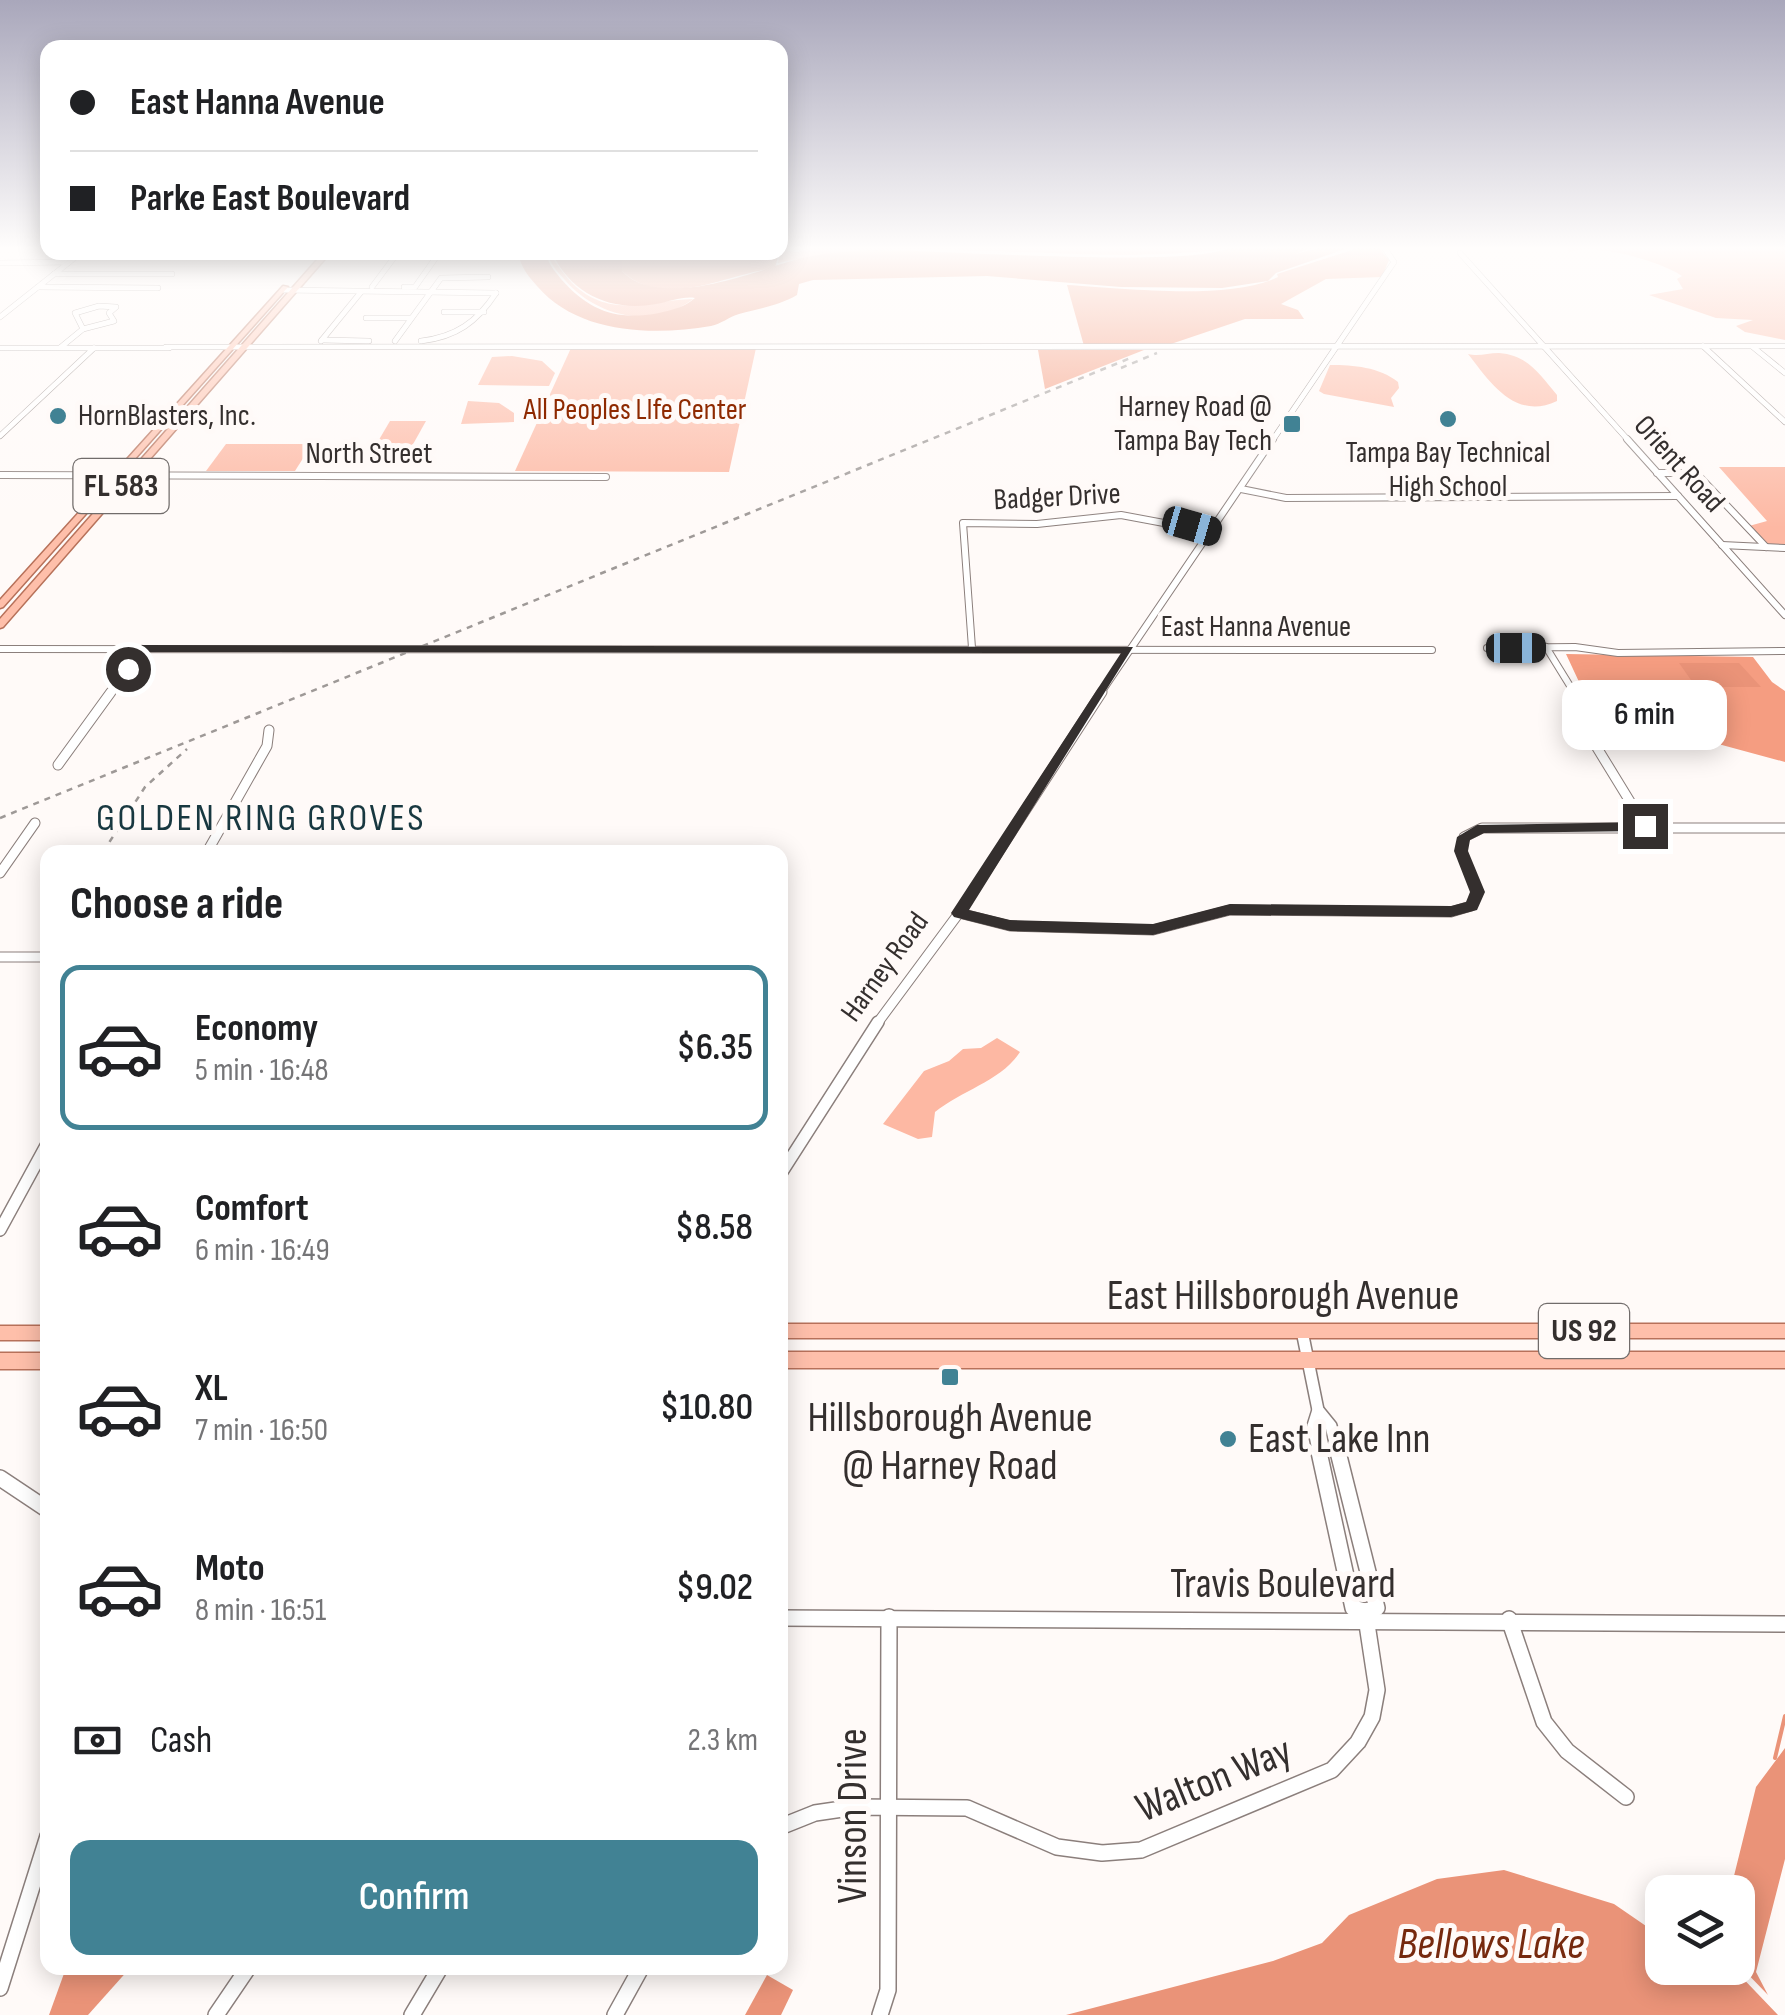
<!DOCTYPE html>
<html lang="en">
<head>
<meta charset="utf-8">
<style>
  body { margin:0; font-family:"Sofia Sans Condensed",sans-serif; background:#f6f6f6; color:#202124; height:100vh; display:flex; flex-direction:column; font-size:38px; white-space:nowrap }
  * { box-sizing:border-box; margin:0 }
  p { font-size:32px; color:#757577 }
  .icon { flex:none; width:55px; height:55px; fill:none; stroke:currentColor; stroke-width:2; stroke-linecap:round; stroke-linejoin:round }
  .map { position:relative; flex:1; overflow:hidden }
  .side { position:absolute; left:40px; top:845px; width:748px; height:1130px; display:flex; flex-direction:column; background:#fff; border-radius:20px; box-shadow:0 5px 25px #0003 }
  .side>* { flex:none }
  .banner { position:absolute; left:40px; top:40px; width:748px; height:220px; border-radius:20px; box-shadow:0 5px 25px #0003; display:grid; align-content:center; height:220px; padding:0 30px; background:#fff }
  .fabs { position:absolute; left:1645px; top:1875px; display:grid; gap:20px }
  .fabs a { display:grid; place-items:center; width:110px; height:110px; border-radius:20px; background:#fff; box-shadow:0 5px 25px #0003; font-size:50px }
  .end { position:absolute; width:45px; height:45px; margin:-22px; border:12px solid #342f2e; background:#fff; box-shadow:0 0 0 5px #fff }
  .from { border-radius:50% }
  .bubble { position:absolute; height:70px; border-radius:20px; background:#fff; box-shadow:0 5px 25px #0003; font-size:32px; font-weight:600; line-height:70px; text-align:center }
  .car { position:absolute; width:30px; height:60px; margin:-30px -15px; border-radius:12px; box-shadow:0 0 8px 2px #0007; background:linear-gradient(#222 24%,#8ab4d8 0 40%,#222 0 76%,#8ab4d8 0 86%,#222 0) }
  .banner b { display:flex; align-items:center; gap:35px; height:95px; font-size:38px }
  .banner b+b { border-top:2px solid #e0e0e0 }
  .banner i { width:25px; height:25px; background:#202124 }
  ul { padding:0; list-style:none }
  li { display:flex; align-items:center; gap:30px; height:165px; margin:0 20px 15px; padding:0 10px; border:5px solid transparent; border-radius:20px }
  li div { flex:1 }
  li b { display:block; font-size:38px }
  li em { font-style:normal; font-weight:600 }
  li.active { border-color:#418294 }
  li>.icon { width:90px; height:90px; stroke-width:1.5 }
  h2 { padding:0 30px; font-size:45px; line-height:120px }
  .pay { display:flex; align-items:center; gap:25px; height:110px; padding:0 30px; font-size:38px }
  .pay p { margin-inline-start:auto }
  .cta { display:flex; gap:20px; margin-top:auto; padding:20px 30px }
  .cta a { flex:1; height:115px; border-radius:20px; background:#418294; color:#fff; font-size:40px; font-weight:600; line-height:115px; text-align:center }
  .map>svg:first-child { display:block }
  .green { fill:#fdb8a3 }
  .forest { fill:#f59d81 }
  .water { fill:#ea9378 }
  .lines { fill:none; stroke-linecap:round; stroke-linejoin:round }
  .stream { stroke:#ea9378; stroke-width:4 }
  .minor-far4-casing { stroke:#8b7f7c; stroke-width:6 }
  .minor-far3-casing { stroke:#8b7f7c; stroke-width:8 }
  .minor-far2-casing { stroke:#8b7f7c; stroke-width:11 }
  .minor-far1-casing { stroke:#8b7f7c; stroke-width:14 }
  .minor-casing { stroke:#8b7f7c; stroke-width:18 }
  .major-casing { stroke:#b7715a; stroke-width:3 }
  .minor-far4 { stroke:#fff; stroke-width:5 }
  .minor-far3 { stroke:#fff; stroke-width:6 }
  .minor-far2 { stroke:#fff; stroke-width:9 }
  .minor-far1 { stroke:#fff; stroke-width:11 }
  .minor { stroke:#fff; stroke-width:15 }
  .major { fill:#febfaa; fill-rule:evenodd }
  .rail { stroke:#9e9997; stroke-width:2.5; stroke-dasharray:6 6; stroke-linecap:butt }
  .route { fill:#342f2e }
  .poi-dot { fill:#418294; stroke:#fffaf8; stroke-width:4 }
  .labels { text-anchor:middle; dominant-baseline:central; stroke-width:10; stroke-linejoin:round; paint-order:stroke }
  .far-poi-label { font-size:30px; fill:#342f2e; stroke:#fffaf8; text-anchor:end }
  .far-park-label { font-size:30px; fill:#8e2900; stroke:#fffaf8 }
  .far-street-label { font-size:30px; fill:#342f2e; stroke:#fffaf8 }
  .shield { fill:#fffaf8; stroke:#716c6b; stroke-width:2.5 }
  .shield-label { font-size:32px; font-weight:bold; fill:#342f2e }
  .neighbourhood-label { font-size:38px; letter-spacing:2.5px; fill:#183840; stroke:#fffaf8 }
  .near-street-label { font-size:42px; fill:#342f2e; stroke:#fffaf8 }
  .near-poi-label { font-size:42px; fill:#342f2e; stroke:#fffaf8 }
  .near-water-label { font-size:45px; font-style:italic; fill:#76290e; stroke:#fffaf8 }
</style>
</head>
<body>
<div class="map">
<svg width="1785" height="2015" viewBox="0 0 1785 2015">
  <rect width="100%" height="100%" fill="#fffaf8"/>
  <g class="green">
    <path d="M 816,246 L 1232,248 C 1082,269 927,231 778,263 L 781,250 L 797,252 Z"/>
    <path d="M 1563,246 L 1785,246 L 1785,340 L 1745,332 L 1736,326 L 1753,320 L 1716,318 L 1649,295 L 1683,289 L 1677,279 L 1682,276 C 1658,260 1595,243 1569,252 Z"/>
    <path d="M 548,253 C 555,260 563,274 572,283 C 610,320 647,300 693,299 C 652,331 595,316 564,279 C 556,270 550,264 548,253 Z"/>
    <path d="M 571,348 L 756,348 L 729,472 L 515,471 Z"/>
    <path d="M 1468,354 C 1479,357 1487,353 1499,353 C 1528,355 1540,375 1557,395 L 1557,401 C 1515,421 1490,382 1468,354 Z"/>
    <path d="M 512,356 L 542,361 L 555,373 L 549,386 L 478,385 L 492,357 Z"/>
    <path d="M 1330,365 C 1354,365 1379,367 1398,382 L 1399,388 L 1391,398 L 1394,407 L 1324,394 L 1319,391 Z"/>
    <path d="M 468,401 L 499,403 L 514,413 L 514,422 L 461,424 Z"/>
    <path d="M 390,421 L 426,421 L 407,455 L 370,455 Z"/>
    <path d="M 226,444 L 312,444 L 295,471 L 206,471 Z"/>
    <path d="M 1719,467 L 1785,467 L 1785,546 L 1768,546 L 1749,526 L 1767,521 Z"/>
    <path d="M 997,1038 L 1020,1052 C 1001,1081 962,1090 935,1112 L 932,1137 L 918,1139 L 883,1124 L 924,1071 L 949,1061 L 963,1049 L 981,1048 Z"/>
  </g>
  <g class="forest">
    <path d="M 1356,246 L 1377,246 L 1389,260 L 1382,277 L 1326,279 L 1281,304 L 1298,310 L 1304,319 L 1245,319 L 1165,346 L 1084,346 L 1067,285 C 1122,288 1229,301 1278,277 L 1277,274 L 1352,250 Z"/>
    <path d="M 622,253 L 779,253 L 775,268 C 727,274 664,311 622,271 Z"/>
    <path d="M 1038,350 L 1144,350 L 1045,389 Z"/>
    <path d="M 1566,654 L 1753,657 L 1772,682 L 1785,691 L 1785,762 L 1722,745 L 1671,740 L 1608,744 Z"/>
  </g>
  <g class="water">
    <path d="M 1233,246 L 1316,246 L 1295,254 L 1327,246 L 1354,246 L 1276,273 L 1268,281 L 1222,288 L 1121,287 L 987,276 L 813,280 L 799,284 L 797,295 C 778,306 760,308 739,314 C 729,317 721,324 711,326 C 653,336 578,334 537,286 C 528,276 521,267 518,253 L 546,253 C 548,264 554,270 561,279 C 589,311 617,321 659,313 C 672,310 685,307 695,298 C 683,296 669,302 656,304 C 612,312 572,295 552,253 L 622,253 L 622,271 C 658,309 746,275 788,262 C 812,254 845,251 871,250 C 935,249 1196,270 1233,246 Z"/>
    <path d="M 1679,663 L 1739,663 L 1761,687 L 1696,687 Z"/>
    <path d="M 1785,1748 L 1785,1859 L 1756,1972 L 1768,1995 L 1738,1964 L 1738,1892 L 1730,1892 L 1756,1787 Z"/>
    <path d="M 1504,1870 L 1614,1904 L 1662,1937 L 1662,1968 L 1733,1968 L 1778,2015 L 1066,2015 L 1273,1961 L 1322,1943 L 1349,1915 L 1437,1879 Z"/>
    <path d="M 66,1968 L 130,1968 L 88,2015 L 49,2015 Z"/>
    <path d="M 767,1975 L 793,1990 L 781,2015 L 745,2015 Z"/>
  </g>
  <g class="lines">
    <path class="stream" d="M 1775,1758 L 1785,1716"/>
    <defs>
      <g id="minor-far4">
        <path d="M 81,253 L 203,253"/>
        <path d="M 1460,253 L 1629,441"/>
        <path d="M 326,255 L 437,256"/>
        <path d="M 0,263 L 69,262"/>
        <path d="M 54,274 L 172,274"/>
        <path d="M 38,287 L 158,288"/>
        <path d="M 372,287 L 396,255"/>
        <path d="M 404,287 L 415,287 L 437,256"/>
        <path d="M 283,290 L 496,293"/>
        <path d="M 99,306 L 116,307 L 109,313 L 114,321 L 83,329 L 75,313 Z"/>
        <path d="M 444,312 L 484,312"/>
        <path d="M 0,317 L 82,252"/>
        <path d="M 366,318 L 410,318"/>
        <path d="M 322,340 L 369,341"/>
        <path d="M 321,341 L 361,292"/>
        <path d="M 395,341 L 441,278 L 488,277"/>
        <path d="M 421,341 C 456,337 477,322 496,293"/>
        <path d="M 1703,346 L 1785,422"/>
        <path d="M 61,347 L 83,329"/>
        <path d="M 166,347 L 1785,346"/>
        <path d="M 1753,347 L 1785,373"/>
        <path d="M 0,348 L 169,348"/>
        <path d="M 0,436 L 94,348"/>
        <path d="M 1272,441 L 1394,262 L 1383,246"/>
      </g>
      <g id="minor-far3">
        <path d="M 1627,439 L 1785,615"/>
        <path d="M 1657,473 L 1696,473 L 1766,547"/>
        <path d="M 0,475 L 606,477"/>
        <path d="M 1241,489 L 1286,498 L 1678,496"/>
        <path d="M 1722,545 L 1785,548"/>
        <path d="M 1546,647 L 1575,694"/>
        <path d="M 972,648 L 963,523 L 1037,524 L 1121,515 L 1212,532"/>
        <path d="M 1487,648 L 1575,647 L 1618,653 L 1785,651"/>
        <path d="M 0,649 L 1432,650"/>
        <path d="M 109,694 L 142,649"/>
        <path d="M 1100,694 L 1273,439"/>
      </g>
      <g id="minor-far2">
        <path d="M 1573,692 L 1586,713 L 1588,733 L 1645,826"/>
        <path d="M 58,765 L 111,692"/>
        <path d="M 207,852 L 267,746 L 269,730"/>
        <path d="M 0,873 L 35,823"/>
        <path d="M 959,913 L 1010,926 L 1153,930 L 1230,910 L 1451,912 L 1471,906 L 1477,892 L 1461,851 L 1464,837 L 1482,828 L 1785,828"/>
        <path d="M 0,957 L 48,957"/>
        <path d="M 876,1025 L 959,913 L 1102,692"/>
      </g>
      <g id="minor-far1">
        <path d="M 780,1175 L 878,1022"/>
        <path d="M 0,1230 L 48,1142"/>
        <path d="M 1302,1331 L 1318,1410 L 1331,1426 L 1338,1455"/>
        <path d="M 1318,1410 L 1313,1426 L 1319,1455"/>
      </g>
      <g id="minor">
        <path d="M 1319,1452 L 1353,1608 L 1365,1611"/>
        <path d="M 1338,1452 L 1377,1608 L 1365,1611"/>
        <path d="M 0,1478 L 48,1510"/>
        <path d="M 780,1618 L 1785,1624"/>
        <path d="M 1509,1619 L 1544,1722 L 1567,1751 L 1626,1797"/>
        <path d="M 780,1827 L 815,1813 L 856,1807 L 967,1808 L 1057,1847 L 1102,1853 L 1141,1850 L 1332,1770 L 1358,1742 L 1372,1717 L 1377,1690 L 1365,1611"/>
        <path d="M 0,1988 L 48,1836"/>
        <path d="M 216,2015 L 248,1968"/>
        <path d="M 412,2015 L 440,1968"/>
        <path d="M 615,2015 L 641,1968"/>
        <path d="M 880,2015 L 888,1990 L 889,1617"/>
      </g>
      <g id="major">
        <path d="M 324,252 L 331,252 L 3,627 L 0,628 L 0,619 Z"/>
        <path d="M 283,286 L 288,287 L 3,607 L 0,608 L 0,600 Z"/>
        <rect x="780" y="1324" width="1005" height="14"/>
        <rect x="0" y="1326" width="48" height="14"/>
        <rect x="780" y="1352" width="1005" height="16"/>
        <rect x="0" y="1353" width="48" height="16"/>
      </g>
    </defs>
    <use href="#minor-far4" class="minor-far4-casing"/>
    <use href="#minor-far3" class="minor-far3-casing"/>
    <use href="#minor-far2" class="minor-far2-casing"/>
    <use href="#minor-far1" class="minor-far1-casing"/>
    <use href="#minor" class="minor-casing"/>
    <use href="#major" class="major-casing"/>
    <use href="#minor-far4" class="minor-far4"/>
    <use href="#minor-far3" class="minor-far3"/>
    <use href="#minor-far2" class="minor-far2"/>
    <use href="#minor-far1" class="minor-far1"/>
    <use href="#minor" class="minor"/>
    <use href="#major" class="major"/>
    <g class="rail">
      <path d="M 1121,368 L 1157,353"/>
      <path d="M 0,818 L 1133,357"/>
      <path d="M 103,852 L 145,787 L 187,749"/>
    </g>
  </g>
  <linearGradient id="sky" x2="0" y2="1"><stop stop-color="#a9a7bb"/><stop offset="0.47" stop-color="#fffdfc"/><stop offset="1" stop-color="#fffdfc" stop-opacity="0"/></linearGradient>
  <rect width="1785" height="528" fill="url(#sky)"/>
  <path class="route" d="M 142,645 L 1133,647 L 969,910 L 1010,920 L 1153,924 L 1230,904 L 1451,906 L 1466,902 L 1470,892 L 1454,851 L 1457,837 L 1477,825 L 1645,822 L 1652,826 L 1645,831 L 1484,833 L 1470,840 L 1468,851 L 1485,892 L 1477,910 L 1451,917 L 1230,915 L 1153,935 L 1010,931 L 954,917 L 951,913 L 1121,653 L 146,652 L 132,672 L 124,672 L 124,666 Z"/>
  <g class="poi-dot">
    <circle cx="58" cy="416" r="10"/>
    <circle cx="1448" cy="419" r="10"/>
    <rect x="1282" y="414" width="20" height="20" rx="5"/>
    <rect x="940" y="1367" width="20" height="20" rx="5"/>
    <circle cx="1228" cy="1439" r="10"/>
  </g>
  <g class="labels">
    <g class="far-poi-label">
      <text x="1272" y="407">Harney Road @<tspan x="1272" dy="34">Tampa Bay Tech</tspan></text>
      <text x="78" y="416" text-anchor="start">HornBlasters, Inc.</text>
      <text x="1448" y="453" text-anchor="middle">Tampa Bay Technical<tspan x="1448" dy="34">High School</tspan></text>
    </g>
    <g class="far-park-label">
      <text x="635" y="410">All Peoples LIfe Center</text>
    </g>
    <g class="far-street-label">
      <text x="369" y="454">North Street</text>
      <text transform="translate(1679 464) rotate(48)">Orient Road</text>
      <text transform="translate(1057 497) rotate(-3)">Badger Drive</text>
      <text x="1256" y="627">East Hanna Avenue</text>
      <text transform="translate(885 967) rotate(-54)">Harney Road</text>
    </g>
    <g class="shield">
      <rect x="73.5" y="459" width="95" height="54" rx="8"/>
      <rect x="1539" y="1304" width="90" height="54" rx="8"/>
    </g>
    <g class="shield-label">
      <text x="121" y="486">FL 583</text>
      <text x="1584" y="1331">US 92</text>
    </g>
    <g class="neighbourhood-label">
      <text x="261" y="818">GOLDEN RING GROVES</text>
    </g>
    <g class="near-street-label">
      <text x="1283" y="1296">East Hillsborough Avenue</text>
      <text x="1283" y="1584">Travis Boulevard</text>
      <text transform="translate(1214 1780) rotate(-22)">Walton Way</text>
      <text transform="translate(853 1816) rotate(-90)">Vinson Drive</text>
    </g>
    <g class="near-poi-label">
      <text x="950" y="1418">Hillsborough Avenue<tspan x="950" dy="48">@ Harney Road</tspan></text>
      <text x="1248" y="1439" text-anchor="start">East Lake Inn</text>
    </g>
    <g class="near-water-label">
      <text x="1491" y="1944">Bellows Lake</text>
    </g>
  </g>
</svg>
<div class="fabs">
<a><svg class="icon" aria-label="layers" viewBox="0 0 24 24"><path d="M12 4l9 5-9 5-9-5zM3 14l9 5 9-5"/></svg></a>
</div>
<i class="end from" style="left:128px;top:669px"></i>
<i class="end" style="left:1645px;top:826px"></i>
<div class="bubble" style="left:1562px;top:680px;width:165px">6 min</div>
<i class="car" style="left:1192px;top:526px;rotate:106deg"></i>
<i class="car" style="left:1516px;top:648px;rotate:90deg"></i>
<div class="banner">
<b><i class="from"></i>East Hanna Avenue</b>
<b><i></i>Parke East Boulevard</b>
</div>
<section class="side">
<h2>Choose a ride</h2>
<ul>
<li class="active"><svg class="icon" aria-label="car" viewBox="0 0 24 24"><path d="M5 17H2v-5l4-1 3-4h7l3 4 3 1v5h-3M9 17h6M6 11h13"/><circle cx="7" cy="17" r="2"/><circle cx="17" cy="17" r="2"/></svg><div><b>Economy</b><p>5 min · 16:48</p></div><em>$6.35</em></li>
<li><svg class="icon" aria-label="car" viewBox="0 0 24 24"><path d="M5 17H2v-5l4-1 3-4h7l3 4 3 1v5h-3M9 17h6M6 11h13"/><circle cx="7" cy="17" r="2"/><circle cx="17" cy="17" r="2"/></svg><div><b>Comfort</b><p>6 min · 16:49</p></div><em>$8.58</em></li>
<li><svg class="icon" aria-label="car" viewBox="0 0 24 24"><path d="M5 17H2v-5l4-1 3-4h7l3 4 3 1v5h-3M9 17h6M6 11h13"/><circle cx="7" cy="17" r="2"/><circle cx="17" cy="17" r="2"/></svg><div><b>XL</b><p>7 min · 16:50</p></div><em>$10.80</em></li>
<li><svg class="icon" aria-label="car" viewBox="0 0 24 24"><path d="M5 17H2v-5l4-1 3-4h7l3 4 3 1v5h-3M9 17h6M6 11h13"/><circle cx="7" cy="17" r="2"/><circle cx="17" cy="17" r="2"/></svg><div><b>Moto</b><p>8 min · 16:51</p></div><em>$9.02</em></li>
</ul>
<div class="pay"><svg class="icon" aria-label="cash" viewBox="0 0 24 24"><path d="M3 7h18v10H3z"/><circle cx="12" cy="12" r="2"/></svg>Cash<p>2.3 km</p></div>
<div class="cta"><a>Confirm</a></div>
</section>
</div>
</body>
</html>
